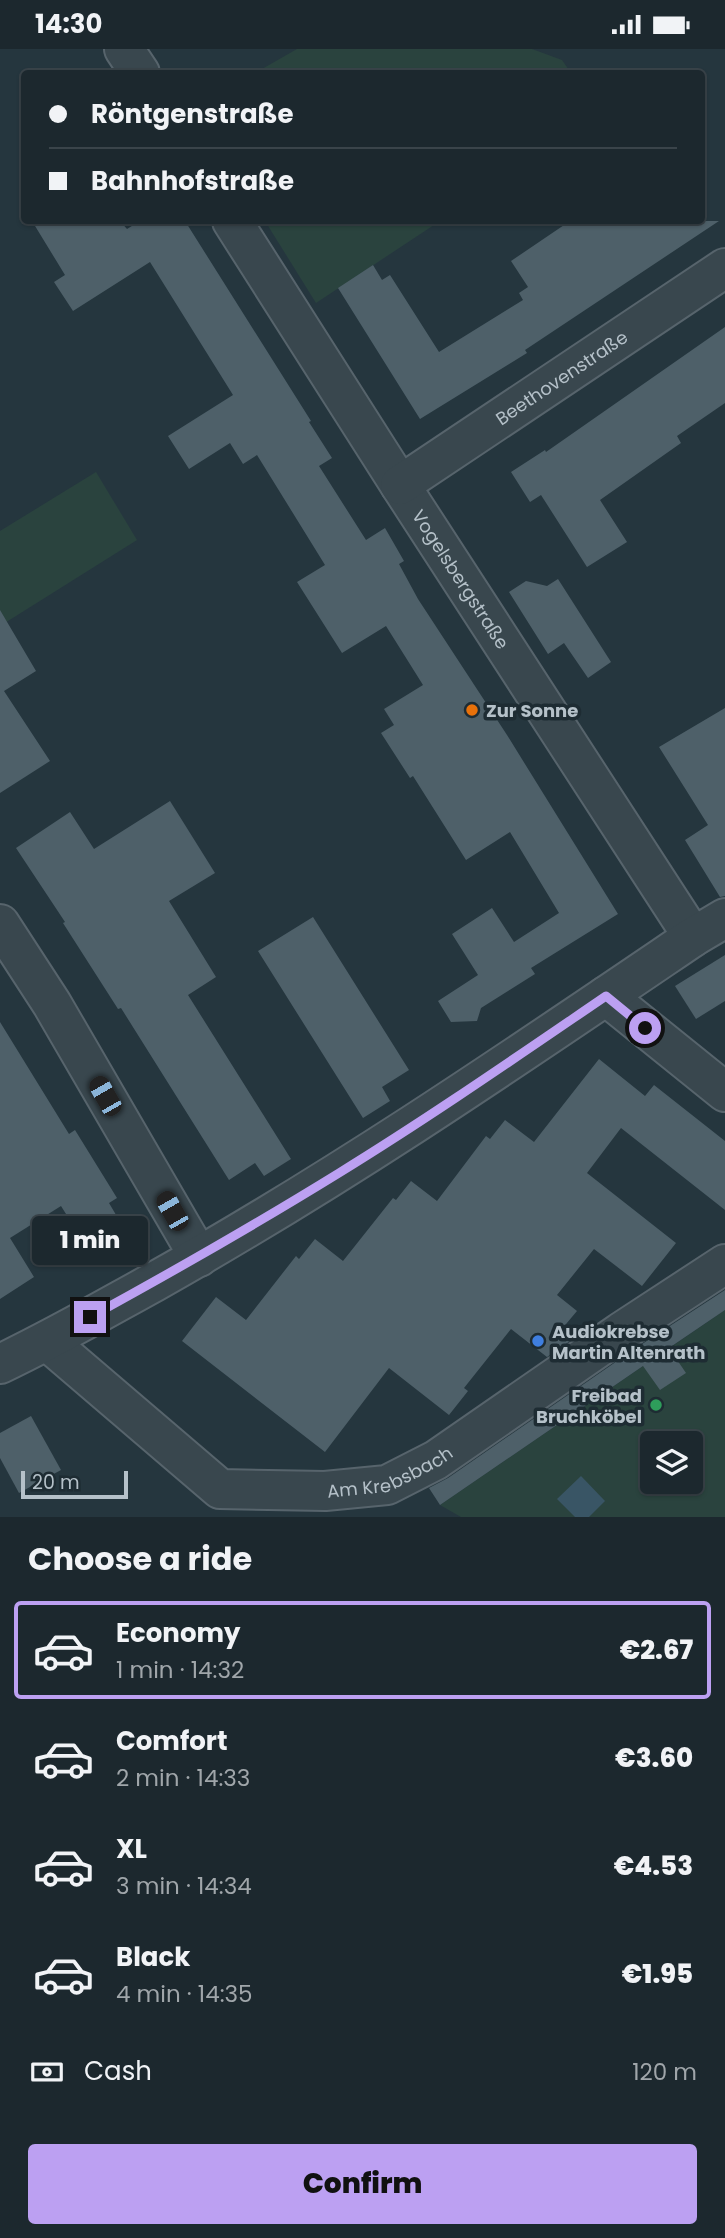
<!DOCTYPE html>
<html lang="en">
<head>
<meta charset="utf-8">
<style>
  body { margin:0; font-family:Poppins,sans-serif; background:#29343a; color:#f1f3f6; height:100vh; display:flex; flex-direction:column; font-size:26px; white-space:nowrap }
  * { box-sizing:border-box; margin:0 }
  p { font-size:23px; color:#a0a6aa }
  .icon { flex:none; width:38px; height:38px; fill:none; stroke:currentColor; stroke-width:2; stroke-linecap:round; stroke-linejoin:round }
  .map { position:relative; height:1468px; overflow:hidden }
  .sheet { display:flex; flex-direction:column; background:#1c282e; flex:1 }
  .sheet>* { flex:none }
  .top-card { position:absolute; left:21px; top:21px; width:684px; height:154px; border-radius:7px; box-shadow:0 2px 5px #0004,0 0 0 2px #3a444a; display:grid; align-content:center; height:154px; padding:0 28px; background:#1c282e }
  .fabs { position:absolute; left:640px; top:1382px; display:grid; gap:14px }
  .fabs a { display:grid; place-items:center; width:63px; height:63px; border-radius:7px; background:#1c282e; box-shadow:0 2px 5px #0004,0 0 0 2px #3a444a; font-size:35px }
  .scale { position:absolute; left:21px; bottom:18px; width:107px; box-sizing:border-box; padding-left:7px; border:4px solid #b5c1c9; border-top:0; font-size:19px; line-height:24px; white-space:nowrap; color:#b5c1c9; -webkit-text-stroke:5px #1e2c33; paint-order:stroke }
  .end { position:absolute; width:32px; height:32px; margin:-16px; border:9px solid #bca0f2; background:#111; box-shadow:0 0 0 4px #111 }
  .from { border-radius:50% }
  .bubble { position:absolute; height:49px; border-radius:7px; background:#1c282e; box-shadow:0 2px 5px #0004,0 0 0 2px #3a444a; font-size:23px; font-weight:800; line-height:49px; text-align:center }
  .car { position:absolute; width:21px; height:42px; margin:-21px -10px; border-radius:9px; box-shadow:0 0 5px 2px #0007; background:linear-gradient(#222 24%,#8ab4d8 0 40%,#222 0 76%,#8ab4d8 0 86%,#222 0) }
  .top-card b { display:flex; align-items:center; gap:24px; height:66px; font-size:26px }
  .top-card b+b { border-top:2px solid #3a444a }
  .top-card i { width:18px; height:18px; background:#f1f3f6 }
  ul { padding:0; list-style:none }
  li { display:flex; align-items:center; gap:21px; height:98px; margin:0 14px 10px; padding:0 14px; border:4px solid transparent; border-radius:7px }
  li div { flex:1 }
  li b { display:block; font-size:26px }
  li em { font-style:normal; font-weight:800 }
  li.active { border-color:#bca0f2 }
  li>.icon { width:63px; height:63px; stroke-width:1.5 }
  h2 { padding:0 28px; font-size:32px; line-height:84px }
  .pay { display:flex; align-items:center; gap:18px; height:77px; padding:0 28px; font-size:26px }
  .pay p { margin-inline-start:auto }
  .cta { display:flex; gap:14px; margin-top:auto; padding:14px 28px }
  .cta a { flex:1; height:80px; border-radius:7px; background:#bca0f2; color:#111; font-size:28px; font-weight:800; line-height:80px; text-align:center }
  .status { display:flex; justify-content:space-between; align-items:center; height:49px; padding:0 35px; background:#1c282e; direction:ltr }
  .status svg { height:19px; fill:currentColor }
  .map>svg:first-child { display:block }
  .green { fill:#2a433e; fill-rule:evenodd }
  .water { fill:#395565 }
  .building { fill:#4e6069 }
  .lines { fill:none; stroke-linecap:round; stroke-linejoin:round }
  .minor-casing { stroke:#57646c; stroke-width:42 }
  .minor { stroke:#39474e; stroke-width:38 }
  .route { stroke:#bca0f2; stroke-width:9 }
  .food-dot { fill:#e8710a; stroke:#1e2c33; stroke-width:2.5 }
  .shop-dot { fill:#3f7fe0; stroke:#1e2c33; stroke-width:2.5 }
  .leisure-dot { fill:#2e9e5b; stroke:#1e2c33; stroke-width:2.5 }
  .labels { text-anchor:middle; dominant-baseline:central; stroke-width:7; stroke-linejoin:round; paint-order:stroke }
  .street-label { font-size:18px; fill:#b5c1c9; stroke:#1e2c33 }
  .poi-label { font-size:18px; font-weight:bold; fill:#b5c1c9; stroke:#1e2c33; text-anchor:start }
</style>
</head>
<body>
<div class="status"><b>14:30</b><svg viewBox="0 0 49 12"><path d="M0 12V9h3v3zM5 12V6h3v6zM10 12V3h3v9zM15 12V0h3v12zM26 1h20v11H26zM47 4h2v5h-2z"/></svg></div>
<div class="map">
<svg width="725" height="1468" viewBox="0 0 725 1468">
  <rect width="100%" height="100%" fill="#25363e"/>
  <g class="green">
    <path d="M 297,0 L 532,0 L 562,11 L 571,24 L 255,24 Z"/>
    <path d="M 265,172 L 440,172 L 316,254 Z"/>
    <path d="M 96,423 L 137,491 L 0,577 L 0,482 Z"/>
    <path d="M 725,1261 L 725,1468 L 461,1468 L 440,1456 ZM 653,1395 L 691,1395 L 691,1433 L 653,1433 Z"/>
  </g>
  <path class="water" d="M 581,1427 L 605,1452 L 589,1468 L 575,1468 L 557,1450 Z"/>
  <g class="building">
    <path d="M 32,172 L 120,172 L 127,180 L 140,172 L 185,172 L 311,372 L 309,373 L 332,409 L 319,417 L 366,491 L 385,479 L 404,512 L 399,515 L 418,550 L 507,686 L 618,865 L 531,919 L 535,925 L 481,959 L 477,972 L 451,973 L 438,952 L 478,926 L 452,885 L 492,859 L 514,893 L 559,864 L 510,783 L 466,811 L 413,727 L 410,729 L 381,684 L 394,676 L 384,660 L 423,636 L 386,577 L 342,604 L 297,533 L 325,516 L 257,406 L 243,415 L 230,394 L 189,420 L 168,387 L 233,346 L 150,213 L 73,262 L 54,233 L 65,226 Z"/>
    <path d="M 570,172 L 719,172 L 525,301 L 527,304 L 420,370 L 338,239 L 373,216 L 382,231 L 390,226 L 439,303 L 523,251 L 519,244 L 528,238 L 511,212 Z"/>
    <path d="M 725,278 L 725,354 L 677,387 L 681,394 L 600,451 L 627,493 L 587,518 L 541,446 L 530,453 L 511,423 L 545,401 L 546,403 Z"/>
    <path d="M 558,530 L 611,613 L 588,629 L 564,594 L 548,605 L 509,543 L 526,532 L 547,537 Z"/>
    <path d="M 0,561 L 36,622 L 4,642 L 50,712 L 0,744 Z"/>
    <path d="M 725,659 L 725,847 L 720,848 L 685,791 L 708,776 L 659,698 Z"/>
    <path d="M 170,752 L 215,824 L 169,852 L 216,928 L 188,946 L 291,1110 L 264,1127 L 255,1114 L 229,1131 L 121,959 L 118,960 L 63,874 L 65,873 L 16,799 L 70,763 L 94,800 Z"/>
    <path d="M 313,868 L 409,1021 L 382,1038 L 390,1052 L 363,1069 L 258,902 Z"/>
    <path d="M 725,906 L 725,952 L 696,970 L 675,937 Z"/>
    <path d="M 0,973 L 69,1085 L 75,1081 L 117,1149 L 109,1154 L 122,1176 L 97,1191 L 94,1186 L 83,1192 L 61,1157 L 10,1189 L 34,1228 L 0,1250 Z"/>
    <path d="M 599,1010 L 645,1047 L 654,1036 L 725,1092 L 725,1161 L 621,1079 L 587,1124 L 676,1194 L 642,1237 L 594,1200 L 557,1246 L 577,1262 L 561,1281 L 573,1290 L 547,1308 L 511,1280 L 464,1339 L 468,1342 L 449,1366 L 389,1319 L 325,1403 L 182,1292 L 216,1248 L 246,1271 L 296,1207 L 299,1210 L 315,1190 L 343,1212 L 393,1149 L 396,1151 L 411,1132 L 437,1152 L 486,1087 L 490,1090 L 505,1071 L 534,1093 Z"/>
    <path d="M 725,1241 L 725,1261 L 669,1299 L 686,1324 L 660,1341 L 643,1317 L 440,1456 L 429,1439 L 448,1429 L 633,1301 Z"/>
    <path d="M 31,1367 L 61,1421 L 19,1444 L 0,1409 L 0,1384 Z"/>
  </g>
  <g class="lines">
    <defs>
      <g id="minor">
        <path d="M 124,0 L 140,24"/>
        <path id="s1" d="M 232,172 L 400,436 L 693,888"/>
        <path id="s2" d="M 400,436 L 725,219"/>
        <path d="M 0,875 L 52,955 L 199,1208"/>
        <path d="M 606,947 L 725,1043"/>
        <path id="s3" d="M 47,1292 L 220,1440 L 325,1442 L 387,1436 L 436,1411 L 621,1283 L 725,1215"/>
        <path d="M 0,1315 C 53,1290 103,1261 154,1233 C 341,1128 516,1008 693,888 L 725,869"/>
      </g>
    </defs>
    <use href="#minor" class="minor-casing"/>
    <use href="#minor" class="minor"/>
  </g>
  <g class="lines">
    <path class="route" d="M 90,1268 C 174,1222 258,1174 339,1124 C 430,1068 518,1007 606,947 L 645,979"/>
  </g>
  <circle class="food-dot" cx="472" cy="661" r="7"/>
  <circle class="shop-dot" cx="538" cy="1292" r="7"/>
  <circle class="leisure-dot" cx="656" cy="1356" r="7"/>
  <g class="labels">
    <g class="street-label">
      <text stroke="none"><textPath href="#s2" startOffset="194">Beethovenstraße</textPath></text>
      <text stroke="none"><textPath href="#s1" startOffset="425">Vogelsbergstraße</textPath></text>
      <text stroke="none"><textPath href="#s3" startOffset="401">Am Krebsbach</textPath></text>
    </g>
    <g class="poi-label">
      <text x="486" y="661">Zur Sonne</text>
      <text x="552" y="1282">Audiokrebse<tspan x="552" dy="21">Martin Altenrath</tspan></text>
      <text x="642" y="1346" text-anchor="end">Freibad<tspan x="642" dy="21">Bruchköbel</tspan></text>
    </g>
  </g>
</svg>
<div class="fabs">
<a><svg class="icon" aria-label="layers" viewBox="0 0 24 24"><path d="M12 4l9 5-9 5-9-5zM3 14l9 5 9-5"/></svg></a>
</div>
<div class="scale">20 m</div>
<i class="end from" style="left:645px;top:979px"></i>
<i class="end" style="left:90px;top:1268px"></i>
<div class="bubble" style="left:32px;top:1167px;width:116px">1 min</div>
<i class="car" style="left:105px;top:1047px;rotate:330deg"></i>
<i class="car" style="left:172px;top:1162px;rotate:330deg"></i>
<div class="top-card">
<b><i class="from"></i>Röntgenstraße</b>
<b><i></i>Bahnhofstraße</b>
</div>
</div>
<section class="sheet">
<h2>Choose a ride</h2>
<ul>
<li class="active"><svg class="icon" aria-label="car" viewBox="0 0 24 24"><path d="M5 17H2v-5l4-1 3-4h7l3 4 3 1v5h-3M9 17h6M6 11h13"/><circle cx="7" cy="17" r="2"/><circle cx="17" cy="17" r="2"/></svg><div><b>Economy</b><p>1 min · 14:32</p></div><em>€2.67</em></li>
<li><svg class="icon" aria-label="car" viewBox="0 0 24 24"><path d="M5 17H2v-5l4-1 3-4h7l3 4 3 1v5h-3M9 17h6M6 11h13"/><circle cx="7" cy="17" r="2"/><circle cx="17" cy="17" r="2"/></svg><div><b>Comfort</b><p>2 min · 14:33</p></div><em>€3.60</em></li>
<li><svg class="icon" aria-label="car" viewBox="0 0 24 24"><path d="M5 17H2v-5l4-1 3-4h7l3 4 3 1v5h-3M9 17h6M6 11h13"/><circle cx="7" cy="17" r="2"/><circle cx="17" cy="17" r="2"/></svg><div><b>XL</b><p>3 min · 14:34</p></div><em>€4.53</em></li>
<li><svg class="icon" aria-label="car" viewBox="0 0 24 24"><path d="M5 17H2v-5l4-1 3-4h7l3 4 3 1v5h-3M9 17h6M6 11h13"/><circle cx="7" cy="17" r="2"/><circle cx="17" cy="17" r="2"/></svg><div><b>Black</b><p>4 min · 14:35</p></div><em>€1.95</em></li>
</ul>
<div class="pay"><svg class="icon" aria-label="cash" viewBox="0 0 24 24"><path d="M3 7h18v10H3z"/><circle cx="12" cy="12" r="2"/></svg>Cash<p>120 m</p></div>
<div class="cta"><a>Confirm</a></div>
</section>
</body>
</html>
